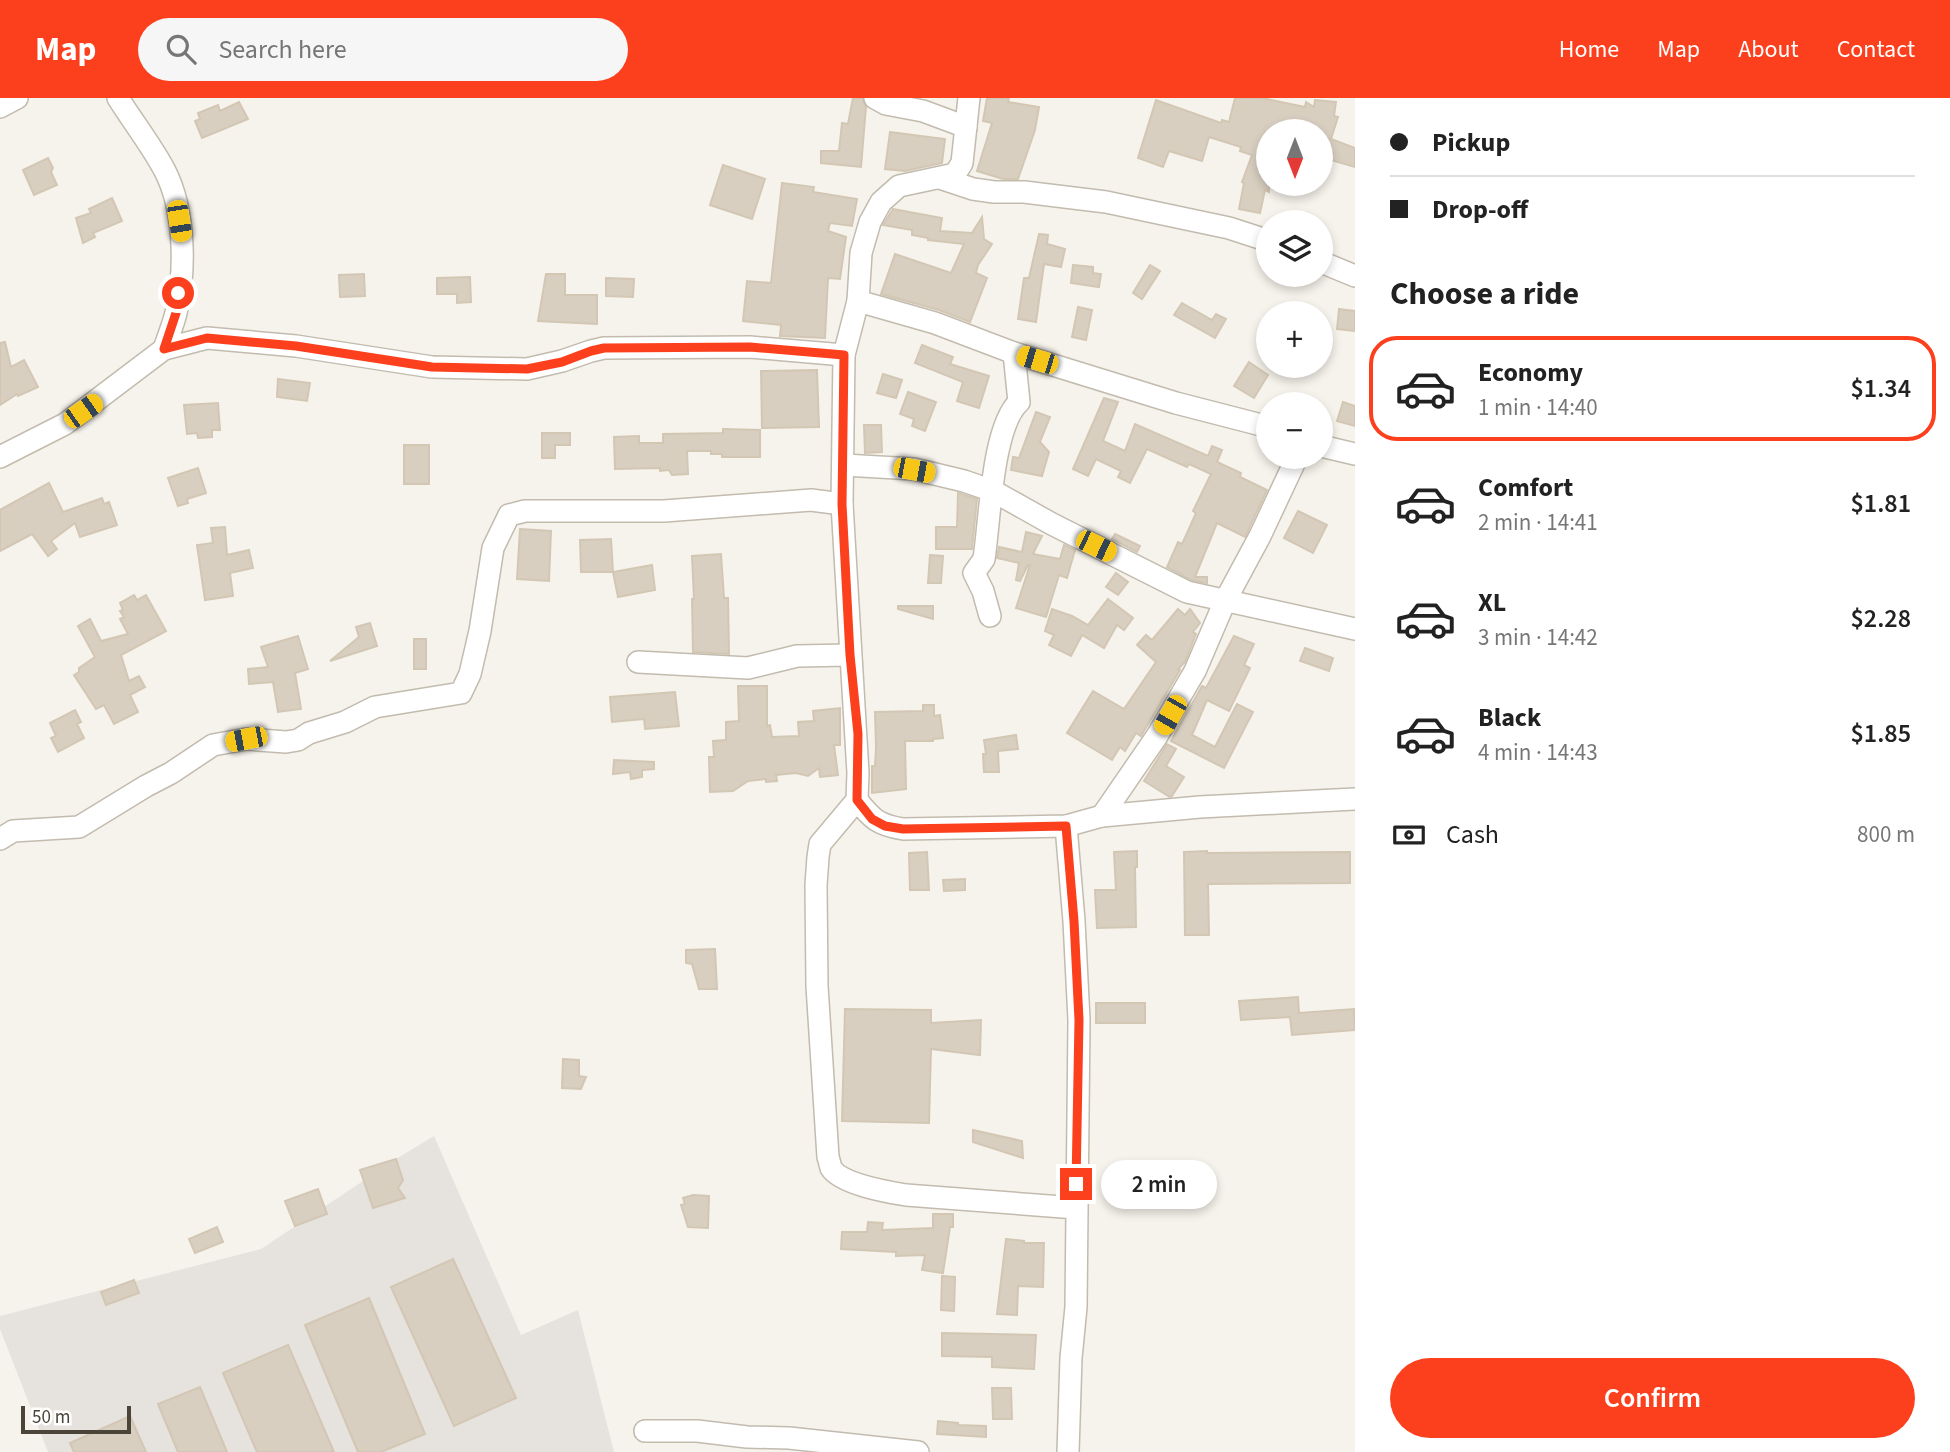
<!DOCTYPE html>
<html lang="en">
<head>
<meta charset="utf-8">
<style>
  body { margin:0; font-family:"Source Sans 3",sans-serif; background:#f6f6f6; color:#222; height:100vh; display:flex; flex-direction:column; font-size:26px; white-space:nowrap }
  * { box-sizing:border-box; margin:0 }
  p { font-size:23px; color:#767676 }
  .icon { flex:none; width:38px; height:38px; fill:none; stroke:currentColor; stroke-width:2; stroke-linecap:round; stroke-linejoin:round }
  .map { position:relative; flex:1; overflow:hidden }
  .panel { display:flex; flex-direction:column; background:#fff; width:595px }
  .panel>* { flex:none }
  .top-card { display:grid; align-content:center; height:154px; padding:0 35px; background:#fff }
  .needle { width:46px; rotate:180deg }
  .controls { position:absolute; left:1256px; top:21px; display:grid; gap:14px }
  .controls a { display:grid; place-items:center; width:77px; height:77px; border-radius:50%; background:#fff; box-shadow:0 4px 10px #0003; font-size:35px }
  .scale { position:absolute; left:21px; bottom:18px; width:110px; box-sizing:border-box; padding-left:7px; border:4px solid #4b4439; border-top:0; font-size:19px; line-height:24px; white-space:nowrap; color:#4b4439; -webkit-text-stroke:5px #fff; paint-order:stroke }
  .end { position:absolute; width:32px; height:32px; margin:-16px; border:9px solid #fc3f1d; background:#fff; box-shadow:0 0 0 4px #fff }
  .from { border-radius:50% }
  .bubble { position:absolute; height:49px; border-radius:24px; background:#fff; box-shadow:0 4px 10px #0003; font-size:23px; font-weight:600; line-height:49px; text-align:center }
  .car { position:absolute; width:21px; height:42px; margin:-21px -10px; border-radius:9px; box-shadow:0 0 5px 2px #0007; background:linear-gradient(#f5c518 24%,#345 0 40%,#f5c518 0 76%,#345 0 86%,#f5c518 0) }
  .top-card b { display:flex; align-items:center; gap:24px; height:66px; font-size:26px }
  .top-card b+b { border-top:2px solid #e0e0e0 }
  .top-card i { width:18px; height:18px; background:#222 }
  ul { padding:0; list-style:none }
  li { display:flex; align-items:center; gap:21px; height:105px; margin:0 14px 10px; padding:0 21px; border:4px solid transparent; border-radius:28px }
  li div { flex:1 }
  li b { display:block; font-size:26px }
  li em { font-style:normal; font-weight:600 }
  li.current { border-color:#fc3f1d }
  li>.icon { width:63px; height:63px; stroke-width:1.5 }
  h2 { padding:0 35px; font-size:32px; line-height:84px }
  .pay { display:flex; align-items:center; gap:18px; height:77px; padding:0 35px; font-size:26px }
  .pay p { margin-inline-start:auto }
  .button { display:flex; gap:14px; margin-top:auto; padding:14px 35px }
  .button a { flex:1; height:80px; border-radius:42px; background:#fc3f1d; color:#fff; font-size:28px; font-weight:600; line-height:80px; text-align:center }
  header { display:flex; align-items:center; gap:42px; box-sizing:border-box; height:98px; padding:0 35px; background:#fc3f1d; color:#fff }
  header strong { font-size:33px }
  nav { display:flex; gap:38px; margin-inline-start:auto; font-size:24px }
  .search { width:490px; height:63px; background:#f6f6f6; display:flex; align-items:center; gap:18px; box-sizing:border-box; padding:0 24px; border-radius:38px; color:#767676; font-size:26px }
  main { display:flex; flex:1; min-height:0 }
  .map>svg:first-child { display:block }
  .industrial { fill:#e6e2dd }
  .building { fill:#d8cfc1; stroke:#d3c7b4; stroke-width:2 }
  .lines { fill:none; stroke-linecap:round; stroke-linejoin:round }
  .minor-casing { stroke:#c2bbae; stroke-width:24 }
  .minor { stroke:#fff; stroke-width:21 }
  .route { stroke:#fc3f1d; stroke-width:9 }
</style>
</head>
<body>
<header>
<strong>Map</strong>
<div class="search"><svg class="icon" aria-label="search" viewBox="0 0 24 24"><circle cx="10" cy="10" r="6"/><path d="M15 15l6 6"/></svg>Search here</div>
<nav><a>Home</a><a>Map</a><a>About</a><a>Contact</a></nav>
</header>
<main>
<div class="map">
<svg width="1355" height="1354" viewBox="0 0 1355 1354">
  <rect width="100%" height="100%" fill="#f6f3ec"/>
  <path class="industrial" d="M 434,1038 L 521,1237 L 578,1212 L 614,1354 L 48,1354 L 0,1231 L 0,1218 L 261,1151 L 396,1061 Z"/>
  <g class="building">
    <path d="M 853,0 L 862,0 L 866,9 L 861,69 L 821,65 L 821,53 L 839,53 L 842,25 L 848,26 Z"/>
    <path d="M 987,0 L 1009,0 L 1008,4 L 1039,9 L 1035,32 L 1018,81 L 1003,81 L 977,73 L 992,25 L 983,23 Z"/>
    <path d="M 1235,0 L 1262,0 L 1305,9 L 1306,4 L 1314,9 L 1315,2 L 1336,4 L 1334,18 L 1338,19 L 1331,41 L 1355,50 L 1355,69 L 1331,62 L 1333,55 L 1327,53 L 1323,63 L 1321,62 L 1321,33 L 1269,33 L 1269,94 L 1265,92 L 1260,115 L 1239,111 L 1244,85 L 1242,84 L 1252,57 L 1240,53 L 1241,49 L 1209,39 L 1202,63 L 1169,53 L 1163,69 L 1138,60 L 1156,2 L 1221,25 L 1222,22 L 1229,24 Z"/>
    <path d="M 239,4 L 248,21 L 202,40 L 195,23 L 200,21 L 198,15 L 218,7 L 220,13 Z"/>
    <path d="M 890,34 L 945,41 L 942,65 L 905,73 L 885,71 Z"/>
    <path d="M 48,60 L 53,70 L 51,74 L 57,87 L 34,97 L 23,72 Z"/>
    <path d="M 723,67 L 765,81 L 752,121 L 710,107 Z"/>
    <path d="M 782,85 L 814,89 L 813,94 L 857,101 L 852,128 L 830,125 L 828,133 L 846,139 L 840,181 L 828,180 L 825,240 L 780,238 L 781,227 L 743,223 L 747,183 L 771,185 Z"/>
    <path d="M 112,100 L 122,123 L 93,135 L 95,139 L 83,145 L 76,120 L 91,115 L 89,111 Z"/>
    <path d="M 893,111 L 942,120 L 940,133 L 972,135 L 982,119 L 984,141 L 992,146 L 978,167 L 976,175 L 987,180 L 970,224 L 939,212 L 881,196 L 895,156 L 951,175 L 964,146 L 928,142 L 928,140 L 912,137 L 912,132 L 883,127 Z"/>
    <path d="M 1039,136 L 1048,137 L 1047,146 L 1065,151 L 1061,169 L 1044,166 L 1036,224 L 1018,221 L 1024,180 L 1029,180 Z"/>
    <path d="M 1073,167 L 1093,169 L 1093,175 L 1101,176 L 1099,189 L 1071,185 Z"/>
    <path d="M 1150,167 L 1160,173 L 1142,201 L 1133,195 Z"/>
    <path d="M 364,176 L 365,198 L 340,199 L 339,177 Z"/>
    <path d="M 546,176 L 565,176 L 565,197 L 597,197 L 597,226 L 538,223 Z"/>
    <path d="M 470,179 L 471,204 L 457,205 L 457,196 L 437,196 L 437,180 Z"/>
    <path d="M 606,180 L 634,181 L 633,199 L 606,198 Z"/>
    <path d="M 1182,205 L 1212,222 L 1216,216 L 1226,221 L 1215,240 L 1174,217 Z"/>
    <path d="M 1078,209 L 1092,212 L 1086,242 L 1072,239 Z"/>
    <path d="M 1339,211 L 1355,213 L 1355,233 L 1337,231 Z"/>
    <path d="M 5,244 L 11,269 L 24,262 L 38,289 L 18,298 L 17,296 L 0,307 L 0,245 Z"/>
    <path d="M 922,247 L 953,259 L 950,266 L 989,278 L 979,310 L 957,303 L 963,284 L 915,265 Z"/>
    <path d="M 1249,264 L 1268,277 L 1254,300 L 1234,288 Z"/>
    <path d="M 817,272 L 819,329 L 762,330 L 761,273 Z"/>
    <path d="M 883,276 L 902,282 L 896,300 L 877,295 Z"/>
    <path d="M 278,281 L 310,285 L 307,303 L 277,299 Z"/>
    <path d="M 908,294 L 936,304 L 925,333 L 912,328 L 914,321 L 900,316 Z"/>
    <path d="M 1104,300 L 1118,304 L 1103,343 L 1125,353 L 1135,326 L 1208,358 L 1212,348 L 1222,352 L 1217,364 L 1241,375 L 1240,379 L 1267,392 L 1245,439 L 1217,425 L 1195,479 L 1207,479 L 1207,485 L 1191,482 L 1167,469 L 1178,444 L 1182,446 L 1188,433 L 1196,415 L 1193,413 L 1211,376 L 1189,366 L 1187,369 L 1147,351 L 1130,385 L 1118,379 L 1121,373 L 1096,361 L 1088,378 L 1073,371 Z"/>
    <path d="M 1343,304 L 1355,308 L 1355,328 L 1337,323 Z"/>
    <path d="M 218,305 L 220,332 L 212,332 L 212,339 L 198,340 L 197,335 L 187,336 L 184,307 Z"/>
    <path d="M 1036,314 L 1050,319 L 1040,344 L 1049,354 L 1042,378 L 1011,372 L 1013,359 L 1019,360 Z"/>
    <path d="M 864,327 L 881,327 L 882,354 L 865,355 Z"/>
    <path d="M 723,331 L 760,332 L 760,359 L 722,359 L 722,356 L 711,356 L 711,353 L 687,353 L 688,376 L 672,377 L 669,372 L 660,373 L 660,370 L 615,371 L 614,339 L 639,338 L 639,345 L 663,345 L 663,336 L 723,335 Z"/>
    <path d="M 542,335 L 570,335 L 570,347 L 555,347 L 555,360 L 542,360 Z"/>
    <rect x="404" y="347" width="25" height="39"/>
    <path d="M 198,370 L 206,395 L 187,401 L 188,405 L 178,408 L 168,380 Z"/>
    <path d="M 49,385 L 63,414 L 102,400 L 104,406 L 109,404 L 117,427 L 80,439 L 75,425 L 51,443 L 57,451 L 48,458 L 32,436 L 0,453 L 0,412 Z"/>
    <path d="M 958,395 L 977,401 L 972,451 L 936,451 L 936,429 L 957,429 Z"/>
    <path d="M 1298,413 L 1327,427 L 1313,455 L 1284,440 Z"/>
    <path d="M 225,429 L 227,457 L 249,452 L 253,470 L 230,475 L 233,498 L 205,502 L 197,447 L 213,445 L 211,430 Z"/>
    <path d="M 520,431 L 551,433 L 549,483 L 517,481 Z"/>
    <path d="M 1026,434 L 1042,438 L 1033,456 L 1060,461 L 1064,447 L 1075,452 L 1067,480 L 1059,477 L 1046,519 L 1016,510 L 1030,467 L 1028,467 L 1020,483 L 1016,482 L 1019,465 L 997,460 L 999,449 L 1022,454 Z"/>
    <path d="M 1115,436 L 1140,448 L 1137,454 L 1112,441 Z"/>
    <path d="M 611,441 L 613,474 L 581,474 L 580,442 Z"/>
    <path d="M 721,456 L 724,500 L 728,500 L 729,556 L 693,554 L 692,501 L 694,501 L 692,458 Z"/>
    <path d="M 930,457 L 943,458 L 941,485 L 928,485 Z"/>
    <path d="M 652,467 L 655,492 L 618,499 L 613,474 Z"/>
    <path d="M 1116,475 L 1128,484 L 1118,497 L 1106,489 Z"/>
    <path d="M 134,497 L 137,502 L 146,497 L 166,533 L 121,557 L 129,583 L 139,578 L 145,589 L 130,597 L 138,614 L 114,626 L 104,607 L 96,611 L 74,577 L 79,574 L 79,570 L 95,559 L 78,528 L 90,521 L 101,543 L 128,536 L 120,521 L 124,519 L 120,513 L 123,512 L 120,505 Z"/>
    <path d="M 1108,501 L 1133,520 L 1124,532 L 1117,527 L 1104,550 L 1082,537 L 1071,558 L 1049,547 L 1054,537 L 1045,533 L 1052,511 L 1072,518 L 1088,527 Z"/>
    <path d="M 898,508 L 933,508 L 933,521 L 898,511 Z"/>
    <path d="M 1178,511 L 1185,517 L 1190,511 L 1200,525 L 1193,534 L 1196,536 L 1185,564 L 1178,571 L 1180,572 L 1141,638 L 1136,635 L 1125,653 L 1120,649 L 1112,662 L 1067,635 L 1093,593 L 1124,611 L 1156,564 L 1137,547 L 1146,537 L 1152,542 Z"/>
    <path d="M 370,525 L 377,548 L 330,563 L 359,539 L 356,529 Z"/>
    <path d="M 298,538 L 308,571 L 295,575 L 301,611 L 278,614 L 273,584 L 249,586 L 248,571 L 268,569 L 261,549 Z"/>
    <path d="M 1234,538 L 1254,546 L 1244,567 L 1250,570 L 1229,613 L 1207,602 L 1192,637 L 1215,649 L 1237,606 L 1253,614 L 1224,670 L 1171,643 L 1202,588 L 1206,590 Z"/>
    <rect x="414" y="541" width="12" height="30"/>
    <path d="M 1305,550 L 1333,560 L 1329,573 L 1300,563 Z"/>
    <path d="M 738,588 L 767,588 L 767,628 L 770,627 L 772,639 L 799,638 L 798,624 L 814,623 L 813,613 L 840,610 L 840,647 L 834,647 L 838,677 L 820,679 L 819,670 L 808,678 L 796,675 L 776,677 L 777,683 L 766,684 L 766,681 L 748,683 L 733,693 L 710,694 L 709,659 L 714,659 L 713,643 L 726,642 L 726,624 L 739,623 Z"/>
    <path d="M 675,594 L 679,628 L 645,631 L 644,621 L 612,624 L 610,599 Z"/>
    <path d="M 923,607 L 934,607 L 934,618 L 940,617 L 943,640 L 933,641 L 933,643 L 905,643 L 906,691 L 872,695 L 872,668 L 875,668 L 876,649 L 875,614 L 923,613 Z"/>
    <path d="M 75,612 L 81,624 L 77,626 L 84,640 L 58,654 L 51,640 L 56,638 L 50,625 Z"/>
    <path d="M 1016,637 L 1018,651 L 998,653 L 999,674 L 984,674 L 983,656 L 986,656 L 984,642 Z"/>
    <path d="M 1167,646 L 1176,651 L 1166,668 L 1184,679 L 1172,698 L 1170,699 L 1144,683 Z"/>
    <path d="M 614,662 L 654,664 L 654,671 L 642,672 L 642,679 L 631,681 L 630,674 L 613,676 Z"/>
    <path d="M 1137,753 L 1137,769 L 1135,769 L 1136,829 L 1097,830 L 1095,792 L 1116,792 L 1114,754 Z"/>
    <path d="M 1207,753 L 1207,755 L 1350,754 L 1350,785 L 1208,786 L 1209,837 L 1185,837 L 1184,754 Z"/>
    <path d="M 927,754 L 929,792 L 910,792 L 909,755 Z"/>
    <path d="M 965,781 L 965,792 L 944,793 L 943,782 Z"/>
    <path d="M 715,851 L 717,891 L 699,891 L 692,866 L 686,865 L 686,852 Z"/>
    <path d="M 1298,899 L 1299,915 L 1354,911 L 1355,932 L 1292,937 L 1290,919 L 1241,922 L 1239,903 Z"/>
    <rect x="1096" y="905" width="49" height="20"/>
    <path d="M 845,911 L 931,912 L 931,925 L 981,922 L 980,957 L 931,951 L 929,1025 L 842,1023 Z"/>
    <path d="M 563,961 L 579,962 L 579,978 L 586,979 L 581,991 L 562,990 Z"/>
    <path d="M 973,1032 L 1022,1043 L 1023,1060 L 973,1044 Z"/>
    <path d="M 396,1061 L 403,1082 L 398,1090 L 405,1100 L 373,1110 L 360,1072 Z"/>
    <path d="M 318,1091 L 327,1116 L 295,1128 L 285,1103 Z"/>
    <path d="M 693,1097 L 709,1098 L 708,1130 L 688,1129 L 681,1107 L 685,1106 L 683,1100 Z"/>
    <path d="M 933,1116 L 953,1116 L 953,1129 L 950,1129 L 943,1175 L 922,1172 L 925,1157 L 896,1158 L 896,1154 L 841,1151 L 842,1134 L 867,1134 L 868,1124 L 883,1125 L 882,1132 L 933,1130 Z"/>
    <path d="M 217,1129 L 223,1144 L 195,1155 L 189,1141 Z"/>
    <path d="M 1006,1141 L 1024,1143 L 1024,1145 L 1044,1145 L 1043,1189 L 1018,1188 L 1017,1217 L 997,1216 Z"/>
    <path d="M 453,1161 L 516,1300 L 454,1328 L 391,1189 Z"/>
    <path d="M 942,1178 L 955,1179 L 954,1213 L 941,1212 Z"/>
    <path d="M 134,1182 L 139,1195 L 106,1207 L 101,1194 Z"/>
    <path d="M 369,1200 L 425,1336 L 381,1354 L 358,1354 L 305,1227 Z"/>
    <path d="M 942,1235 L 1036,1237 L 1034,1271 L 992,1269 L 992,1259 L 942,1258 Z"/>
    <path d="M 288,1247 L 334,1354 L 257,1354 L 223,1275 Z"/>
    <path d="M 200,1289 L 227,1354 L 178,1354 L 158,1306 Z"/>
    <path d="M 992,1290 L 1011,1290 L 1012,1321 L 993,1321 Z"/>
    <path d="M 130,1318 L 146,1354 L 74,1354 L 70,1345 Z"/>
    <path d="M 938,1323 L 958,1325 L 958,1327 L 986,1328 L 986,1339 L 937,1336 Z"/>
  </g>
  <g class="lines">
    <defs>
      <g id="minor">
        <path d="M 118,0 C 133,24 152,48 165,73 C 185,112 186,172 176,215 C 173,227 168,239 164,251"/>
        <path d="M 875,0 L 886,6 L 923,13 L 966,29"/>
        <path d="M 969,0 L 962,65 L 955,76 L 899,88 L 881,104 L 870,124 L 861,155 L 858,203 L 844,257 L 842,406 L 858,675 L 857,702 L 820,746 L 818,759 L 816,787 L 817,888 L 828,1059 C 829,1062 830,1066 831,1070 C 841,1086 888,1094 906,1097 L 1076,1110"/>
        <path d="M 0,9 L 17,0"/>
        <path d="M 940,80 L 973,91 L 994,94 L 1024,94 L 1106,104 L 1229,130 L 1269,143"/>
        <path d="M 1321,164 L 1355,178"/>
        <path d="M 858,203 L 935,225 L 1014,255 L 1176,305 L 1269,329"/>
        <path d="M 1321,348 L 1355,356"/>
        <path d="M 0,359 L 65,326 L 164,251 L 207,240 L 296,248 L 432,269 L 527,271 L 562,263 L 591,253 L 604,250 L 750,249 L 844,257"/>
        <path d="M 844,367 L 914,371 L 964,383 L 993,393 L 1052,426 L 1187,494 L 1355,531"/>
        <path d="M 990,518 L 983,493 L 974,475 L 984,461 C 990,422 992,329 1019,304 L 1014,255"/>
        <path d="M 638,564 L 748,570 L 797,558 L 850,557"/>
        <path d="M 857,702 C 872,721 878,727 903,731 L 1066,728 L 1102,718 L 1200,709 L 1355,701"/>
        <path d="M 1102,718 L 1157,638 L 1195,573 L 1225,503 L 1260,438 L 1297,359"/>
        <path d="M 1066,728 L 1074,823 L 1079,922 L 1076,1209 L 1071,1260 L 1068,1354"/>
        <path d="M 0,741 L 13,733 L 79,729 L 146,688 L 171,675 L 213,647 L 246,641 L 286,644 L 298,642 L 309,635 L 345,624 L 375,609 L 461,595 L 470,576 L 480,533 L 493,450 L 509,417 L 525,413 L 664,413 L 811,402 L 842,406"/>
        <path d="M 645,1333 L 697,1333 L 747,1339 L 789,1340 L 918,1354"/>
      </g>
    </defs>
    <use href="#minor" class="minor-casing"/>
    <use href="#minor" class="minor"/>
  </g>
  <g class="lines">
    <path class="route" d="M 178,195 L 176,215 L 164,251 L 207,240 L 296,248 L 432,269 L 527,271 L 562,264 L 591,253 L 604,250 L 750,249 L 844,257 L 842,406 L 850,557 L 858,636 L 857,702 L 872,721 L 885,728 L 903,731 L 1066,728 L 1074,823 L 1079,922 L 1076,1086"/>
  </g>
</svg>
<div class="controls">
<a><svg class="needle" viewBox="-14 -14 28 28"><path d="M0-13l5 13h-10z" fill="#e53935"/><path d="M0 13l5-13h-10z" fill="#767676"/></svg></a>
<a><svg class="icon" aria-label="layers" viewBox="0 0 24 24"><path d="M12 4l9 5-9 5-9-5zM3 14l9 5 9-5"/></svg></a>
<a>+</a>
<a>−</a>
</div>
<div class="scale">50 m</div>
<i class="end from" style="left:178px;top:195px"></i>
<i class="end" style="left:1076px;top:1086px"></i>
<div class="bubble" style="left:1101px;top:1062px;width:116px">2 min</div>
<i class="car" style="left:179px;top:123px;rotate:171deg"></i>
<i class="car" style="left:1037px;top:262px;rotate:287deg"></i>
<i class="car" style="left:83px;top:313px;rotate:55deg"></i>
<i class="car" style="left:914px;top:372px;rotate:101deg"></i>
<i class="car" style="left:1096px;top:448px;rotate:116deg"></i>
<i class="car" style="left:1170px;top:617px;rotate:210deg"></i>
<i class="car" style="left:246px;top:641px;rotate:259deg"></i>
</div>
<section class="panel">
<div class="top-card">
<b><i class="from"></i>Pickup</b>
<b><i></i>Drop-off</b>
</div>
<h2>Choose a ride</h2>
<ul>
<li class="current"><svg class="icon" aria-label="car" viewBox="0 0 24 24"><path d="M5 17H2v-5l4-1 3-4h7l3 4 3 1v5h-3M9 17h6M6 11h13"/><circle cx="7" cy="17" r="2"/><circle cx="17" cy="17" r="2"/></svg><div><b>Economy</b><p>1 min · 14:40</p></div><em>$1.34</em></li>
<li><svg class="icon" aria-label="car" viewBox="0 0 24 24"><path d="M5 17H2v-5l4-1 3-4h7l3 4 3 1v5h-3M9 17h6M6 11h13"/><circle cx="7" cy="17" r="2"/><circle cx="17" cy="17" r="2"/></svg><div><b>Comfort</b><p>2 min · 14:41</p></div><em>$1.81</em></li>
<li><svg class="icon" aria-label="car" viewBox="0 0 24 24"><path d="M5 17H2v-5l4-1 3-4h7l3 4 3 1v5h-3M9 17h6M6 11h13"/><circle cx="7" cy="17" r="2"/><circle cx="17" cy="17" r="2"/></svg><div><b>XL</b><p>3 min · 14:42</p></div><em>$2.28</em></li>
<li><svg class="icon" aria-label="car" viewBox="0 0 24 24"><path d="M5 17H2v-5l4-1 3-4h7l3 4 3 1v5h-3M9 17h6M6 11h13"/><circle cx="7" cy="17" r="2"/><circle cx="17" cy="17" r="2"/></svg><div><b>Black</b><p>4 min · 14:43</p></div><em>$1.85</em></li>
</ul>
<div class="pay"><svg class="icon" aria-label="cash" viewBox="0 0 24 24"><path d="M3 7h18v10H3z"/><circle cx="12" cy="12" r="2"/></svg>Cash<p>800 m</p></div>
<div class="button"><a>Confirm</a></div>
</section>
</main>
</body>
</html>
